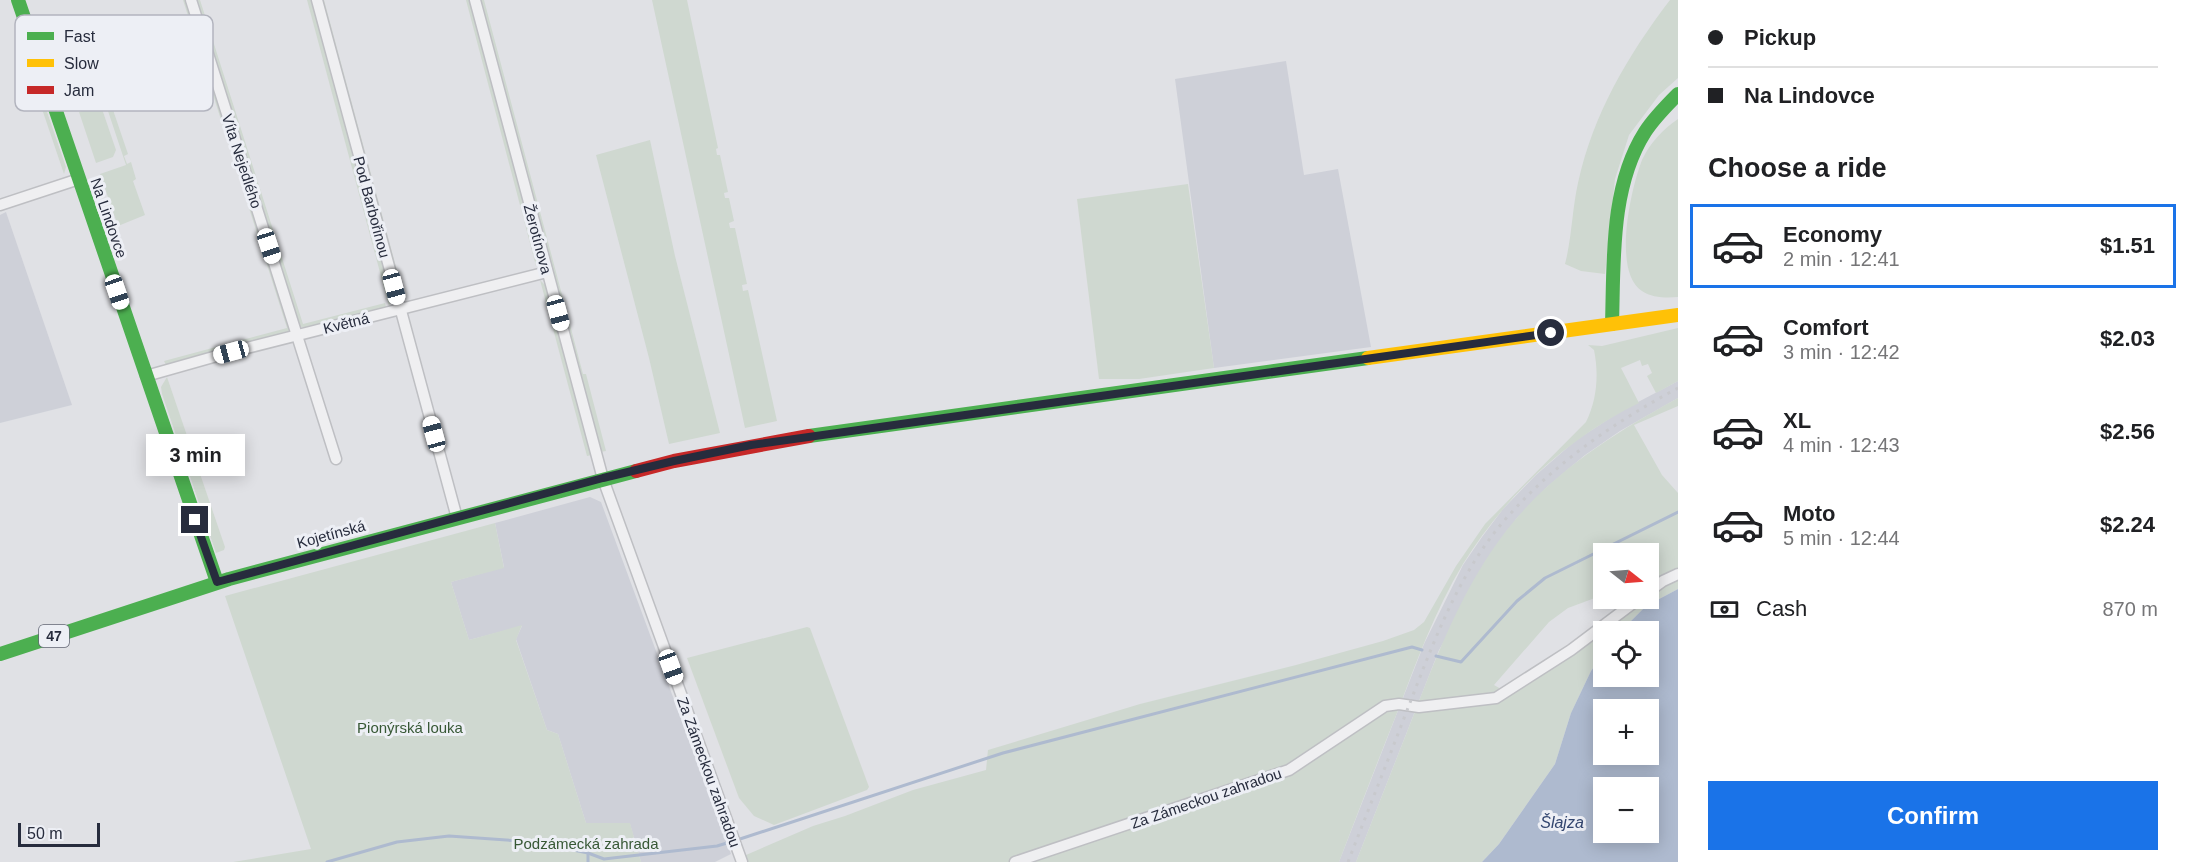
<!DOCTYPE html>
<html lang="en">
<head>
<meta charset="utf-8">
<style>
  body { margin:0; font-family:Helvetica,sans-serif; background:#f2f2f2; color:#202124; height:100vh; display:flex; flex-direction:column; font-size:22px; white-space:nowrap }
  * { box-sizing:border-box; margin:0 }
  p { font-size:20px; color:#757577 }
  .icon { flex:none; width:33px; height:33px; fill:none; stroke:currentColor; stroke-width:2; stroke-linecap:round; stroke-linejoin:round }
  .map { position:relative; flex:1; overflow:hidden }
  .side { display:flex; flex-direction:column; background:#fff; width:510px }
  .side>* { flex:none }
  .top-card { display:grid; align-content:center; height:132px; padding:0 30px; background:#fff }
  .needle { width:39px; rotate:107deg }
  .tools { position:absolute; left:1593px; top:543px; display:grid; gap:12px }
  .tools a { display:grid; place-items:center; width:66px; height:66px; border-radius:0px; background:#fff; box-shadow:0 3px 15px #0003; font-size:30px }
  .scale { position:absolute; left:18px; bottom:15px; width:82px; box-sizing:border-box; padding-left:6px; border:3px solid #272c3d; border-top:0; font-size:16px; line-height:21px; white-space:nowrap; color:#272c3d; -webkit-text-stroke:4px #edeff5; paint-order:stroke }
  .end { position:absolute; width:27px; height:27px; margin:-14px; border:8px solid #272c3d; background:#fff; box-shadow:0 0 0 3px #fff }
  .from { border-radius:50% }
  .bubble { position:absolute; height:42px; border-radius:0px; background:#fff; box-shadow:0 3px 15px #0003; font-size:20px; font-weight:600; line-height:42px; text-align:center }
  .car { position:absolute; width:18px; height:36px; margin:-18px -9px; border-radius:8px; box-shadow:0 0 4px 2px #0007; background:linear-gradient(#fff 24%,#345 0 40%,#fff 0 76%,#345 0 86%,#fff 0) }
  .top-card b { display:flex; align-items:center; gap:21px; height:57px; font-size:22px }
  .top-card b+b { border-top:2px solid #e0e0e0 }
  .top-card i { width:15px; height:15px; background:#202124 }
  ul { padding:0; list-style:none }
  li { display:flex; align-items:center; gap:18px; height:84px; margin:0 12px 9px; padding:0 18px; border:3px solid transparent; border-radius:0px }
  li div { flex:1 }
  li b { display:block; font-size:22px }
  li em { font-style:normal; font-weight:600 }
  li.on { border-color:#1a73e8 }
  li>.icon { width:54px; height:54px; stroke-width:1.5 }
  h2 { padding:0 30px; font-size:27px; line-height:72px }
  .pay { display:flex; align-items:center; gap:15px; height:66px; padding:0 30px; font-size:22px }
  .pay p { margin-inline-start:auto }
  .cta { display:flex; gap:12px; margin-top:auto; padding:12px 30px }
  .cta a { flex:1; height:69px; border-radius:0px; background:#1a73e8; color:#fff; font-size:24px; font-weight:600; line-height:69px; text-align:center }
  main { display:flex; flex:1; min-height:0 }
  .map>svg:first-child { display:block }
  .built { fill:#ced0d8 }
  .green { fill:#cfd8d0; fill-rule:evenodd }
  .water { fill:#aebacf; fill-rule:evenodd }
  .lines { fill:none; stroke-linecap:round; stroke-linejoin:round }
  .stream { stroke:#aebacf; stroke-width:3 }
  .street-casing { stroke:#bebfc3; stroke-width:13 }
  .street { stroke:#efeff1; stroke-width:10 }
  .fast { stroke:#4caf50; stroke-width:14 }
  .slow { stroke:#ffc107; stroke-width:14 }
  .jam { stroke:#c62828; stroke-width:14 }
  .rail { stroke:#c8c9cd; stroke-width:3; stroke-dasharray:3 6; stroke-linecap:butt }
  .route { stroke:#272c3d; stroke-width:8 }
  .labels { text-anchor:middle; dominant-baseline:central; stroke-width:6; stroke-linejoin:round; paint-order:stroke }
  .shield { fill:#edeff5; stroke:#626674; stroke-width:1.5 }
  .shield-label { font-size:14px; font-weight:bold; fill:#272c3d }
  .street-label { font-size:15px; fill:#272c3d; stroke:#edeff5 }
  .park-label { font-size:15px; fill:#375835; stroke:#edeff5 }
  .water-label { font-size:16px; font-style:italic; fill:#33466f; stroke:#edeff5 }
  .key { fill:#edeff5; stroke:#b2b4be; stroke-width:1.5 }
  .key-label { font-size:16px; fill:#272c3d }
</style>
</head>
<body>
<main>
<div class="map">
<svg width="1678" height="862" viewBox="0 0 1678 862">
  <rect width="100%" height="100%" fill="#e0e1e5"/>
  <g class="built">
    <path d="M 1286,61 L 1304,175 L 1338,169 L 1371,347 L 1214,368 L 1175,79 Z"/>
    <path d="M 6,212 L 72,405 L 0,423 L 0,215 Z"/>
    <path d="M 1678,381 L 1678,398 L 1620,431 L 1585,455 L 1547,487 L 1516,519 L 1439,650 L 1356,862 L 1339,862 L 1424,644 L 1463,565 L 1482,537 L 1503,509 L 1536,475 L 1575,441 L 1621,411 Z"/>
    <path d="M 590,497 L 601,502 L 731,854 L 715,862 L 641,862 L 630,824 L 586,823 L 558,734 L 547,730 L 516,639 L 522,626 L 469,640 L 451,582 L 504,567 L 495,523 Z"/>
  </g>
  <g class="green">
    <path d="M 183,0 L 188,0 L 290,328 L 288,332 L 166,365 L 164,361 L 287,328 Z"/>
    <path d="M 194,0 L 200,0 L 303,324 L 385,303 L 386,307 L 307,329 L 299,326 Z"/>
    <path d="M 307,0 L 313,0 L 393,296 L 389,306 Z"/>
    <path d="M 319,0 L 324,0 L 405,300 L 402,299 Z"/>
    <path d="M 466,0 L 471,0 L 539,256 L 536,266 Z"/>
    <path d="M 480,0 L 484,0 L 583,374 L 586,374 L 606,451 L 600,452 Z"/>
    <path d="M 652,0 L 687,0 L 718,148 L 716,149 L 717,155 L 720,155 L 728,192 L 724,193 L 725,198 L 729,198 L 734,221 L 729,223 L 730,228 L 735,228 L 747,284 L 742,285 L 743,291 L 748,290 L 777,421 L 745,428 Z"/>
    <path d="M 1670,0 L 1678,0 L 1678,78 L 1659,95 L 1629,135 L 1615,179 L 1605,274 L 1581,271 L 1565,264 C 1572,237 1572,210 1578,183 C 1593,114 1628,55 1670,0 Z"/>
    <path d="M 22,43 L 25,48 L 66,167 L 64,174 L 20,44 Z"/>
    <path d="M 111,104 L 128,154 L 124,156 L 127,164 L 131,162 L 136,179 L 133,181 L 145,215 L 118,226 L 100,174 L 126,165 L 106,105 Z"/>
    <path d="M 101,106 L 116,150 L 113,157 L 96,163 L 79,112 Z"/>
    <path d="M 1678,119 L 1678,297 C 1667,298 1652,298 1642,291 C 1612,272 1631,188 1642,160 C 1650,143 1663,129 1678,119 Z"/>
    <path d="M 650,140 L 675,256 L 720,433 L 669,444 L 649,358 L 596,155 Z"/>
    <path d="M 1188,184 L 1214,368 L 1139,379 L 1099,379 L 1077,199 Z"/>
    <path d="M 540,280 L 547,287 L 592,455 L 587,456 Z"/>
    <path d="M 1678,328 L 1678,381 L 1656,393 L 1647,376 L 1652,373 L 1648,364 L 1642,366 L 1640,360 L 1621,368 L 1639,403 C 1567,438 1505,496 1463,564 C 1435,610 1416,663 1397,713 C 1377,763 1358,812 1339,862 L 741,862 L 746,855 L 813,826 L 845,816 L 913,790 L 986,770 L 988,750 L 1140,704 L 1296,665 L 1383,641 L 1414,630 L 1424,622 L 1456,566 L 1485,524 L 1586,422 C 1597,400 1599,374 1594,350 L 1588,345 L 1602,346 Z"/>
    <path d="M 167,377 L 225,547 L 224,550 L 216,553 L 162,394 L 161,387 Z"/>
    <path d="M 1678,398 L 1678,406 L 1634,425 L 1662,475 L 1678,493 L 1678,589 L 1646,606 L 1621,631 L 1604,632 L 1603,654 L 1591,671 L 1571,713 L 1555,764 L 1499,844 L 1482,862 L 1356,862 C 1376,811 1396,760 1416,709 C 1442,642 1468,576 1515,520 C 1560,467 1618,431 1678,398 ZM 1604,554 L 1648,554 L 1649,581 L 1661,577 L 1649,587 L 1648,598 L 1634,599 L 1594,629 L 1501,689 L 1494,685 L 1549,622 L 1568,608 L 1603,595 Z"/>
    <path d="M 495,523 L 504,568 L 451,582 L 469,640 L 522,625 L 516,640 L 547,730 L 558,734 L 586,823 L 630,823 L 641,862 L 233,862 L 311,849 L 225,596 Z"/>
    <path d="M 807,627 L 810,628 L 869,787 L 867,790 L 774,825 L 754,816 L 739,798 L 687,658 Z"/>
  </g>
  <path class="water" d="M 1678,589 L 1678,862 L 1482,862 L 1499,844 L 1555,764 L 1571,713 L 1591,671 L 1603,654 L 1604,676 L 1648,676 L 1648,632 L 1621,631 L 1646,606 ZM 1604,710 L 1648,710 L 1648,754 L 1604,754 ZM 1604,788 L 1648,788 L 1648,832 L 1604,832 Z"/>
  <g class="lines">
    <g class="stream">
      <path d="M 1436,656 L 1461,662 L 1517,601 L 1545,578 L 1678,512"/>
      <path d="M 740,839 L 1003,753 L 1412,647 L 1422,650"/>
      <path d="M 327,862 L 397,842 L 449,836 L 533,842 L 588,853 L 604,859 L 717,846 L 727,843"/>
      <path d="M 588,862 L 588,853"/>
    </g>
    <defs>
      <g id="street">
        <path d="M 191,0 L 336,459"/>
        <path d="M 317,0 L 457,518"/>
        <path d="M 475,0 L 603,479 L 742,862"/>
        <path d="M 0,205 L 79,179"/>
        <path d="M 146,376 L 231,352 L 547,272"/>
        <path d="M 1648,592 L 1663,581 L 1678,574"/>
        <path d="M 1015,862 L 1289,770 L 1385,706 L 1399,704 L 1419,707 L 1496,698 L 1571,650 L 1640,598"/>
      </g>
    </defs>
    <use href="#street" class="street-casing"/>
    <use href="#street" class="street"/>
    <g class="fast">
      <path d="M 18,0 L 217,582"/>
      <path d="M 1612,324 C 1614,261 1610,187 1645,132 C 1654,118 1666,106 1678,94"/>
      <path d="M 809,436 L 1368,358"/>
      <path d="M 0,654 L 229,579 L 636,471"/>
    </g>
    <path class="slow" d="M 1368,358 L 1678,315"/>
    <path class="jam" d="M 636,471 L 674,461 L 809,436"/>
    <path class="rail" d="M 1348,862 C 1367,813 1387,763 1406,713 C 1433,644 1459,569 1511,513 C 1559,460 1615,422 1678,388"/>
  </g>
  <g class="lines">
    <path class="route" d="M 195,520 L 217,582 L 603,478 L 674,461 L 751,445 L 1551,333"/>
  </g>
  <g class="labels">
    <rect class="shield" x="39" y="625" width="30" height="22" rx="4.5"/>
    <g class="shield-label">
      <text x="54" y="636">47</text>
    </g>
    <g class="street-label">
      <text transform="translate(242 161) rotate(72)">Víta Nejedlého</text>
      <text transform="translate(372 207) rotate(75)">Pod Barbořinou</text>
      <text transform="translate(109 218) rotate(71)">Na Lindovce</text>
      <text transform="translate(538 239) rotate(75)">Žerotínova</text>
      <text transform="translate(346 323) rotate(-14)">Květná</text>
      <text transform="translate(331 534) rotate(-15)">Kojetínská</text>
      <text transform="translate(709 772) rotate(70)">Za Zámeckou zahradou</text>
      <text transform="translate(1206 798) rotate(-19)">Za Zámeckou zahradou</text>
    </g>
    <g class="park-label">
      <text x="410" y="727">Pionýrská louka</text>
      <text x="586" y="843">Podzámecká zahrada</text>
    </g>
    <g class="water-label">
      <text x="1562" y="822">Šlajza</text>
    </g>
  </g>
  <rect x="15" y="15" width="198" height="96" rx="9" class="key"/>
  <rect x="27" y="32" width="27" height="8" fill="#4caf50"/>
  <rect x="27" y="59" width="27" height="8" fill="#ffc107"/>
  <rect x="27" y="86" width="27" height="8" fill="#c62828"/>
  <g class="key-label">
    <text x="64" y="42">Fast</text>
    <text x="64" y="69">Slow</text>
    <text x="64" y="96">Jam</text>
  </g>
</svg>
<div class="tools">
<a><svg class="needle" viewBox="-14 -14 28 28"><path d="M0-13l5 13h-10z" fill="#e53935"/><path d="M0 13l5-13h-10z" fill="#757577"/></svg></a>
<a><svg class="icon" aria-label="locate" viewBox="0 0 24 24"><circle cx="12" cy="12" r="6"/><path d="M12 2v4M12 18v4M2 12h4M18 12h4"/></svg></a>
<a>+</a>
<a>−</a>
</div>
<div class="scale">50 m</div>
<i class="end from" style="left:1551px;top:333px"></i>
<i class="end" style="left:195px;top:520px"></i>
<div class="bubble" style="left:146px;top:434px;width:99px">3 min</div>
<i class="car" style="left:269px;top:246px;rotate:162deg"></i>
<i class="car" style="left:394px;top:287px;rotate:165deg"></i>
<i class="car" style="left:117px;top:292px;rotate:161deg"></i>
<i class="car" style="left:558px;top:313px;rotate:165deg"></i>
<i class="car" style="left:231px;top:352px;rotate:255deg"></i>
<i class="car" style="left:434px;top:434px;rotate:345deg"></i>
<i class="car" style="left:671px;top:667px;rotate:160deg"></i>
</div>
<section class="side">
<div class="top-card">
<b><i class="from"></i>Pickup</b>
<b><i></i>Na Lindovce</b>
</div>
<h2>Choose a ride</h2>
<ul>
<li class="on"><svg class="icon" aria-label="car" viewBox="0 0 24 24"><path d="M5 17H2v-5l4-1 3-4h7l3 4 3 1v5h-3M9 17h6M6 11h13"/><circle cx="7" cy="17" r="2"/><circle cx="17" cy="17" r="2"/></svg><div><b>Economy</b><p>2 min · 12:41</p></div><em>$1.51</em></li>
<li><svg class="icon" aria-label="car" viewBox="0 0 24 24"><path d="M5 17H2v-5l4-1 3-4h7l3 4 3 1v5h-3M9 17h6M6 11h13"/><circle cx="7" cy="17" r="2"/><circle cx="17" cy="17" r="2"/></svg><div><b>Comfort</b><p>3 min · 12:42</p></div><em>$2.03</em></li>
<li><svg class="icon" aria-label="car" viewBox="0 0 24 24"><path d="M5 17H2v-5l4-1 3-4h7l3 4 3 1v5h-3M9 17h6M6 11h13"/><circle cx="7" cy="17" r="2"/><circle cx="17" cy="17" r="2"/></svg><div><b>XL</b><p>4 min · 12:43</p></div><em>$2.56</em></li>
<li><svg class="icon" aria-label="car" viewBox="0 0 24 24"><path d="M5 17H2v-5l4-1 3-4h7l3 4 3 1v5h-3M9 17h6M6 11h13"/><circle cx="7" cy="17" r="2"/><circle cx="17" cy="17" r="2"/></svg><div><b>Moto</b><p>5 min · 12:44</p></div><em>$2.24</em></li>
</ul>
<div class="pay"><svg class="icon" aria-label="cash" viewBox="0 0 24 24"><path d="M3 7h18v10H3z"/><circle cx="12" cy="12" r="2"/></svg>Cash<p>870 m</p></div>
<div class="cta"><a>Confirm</a></div>
</section>
</main>
</body>
</html>
